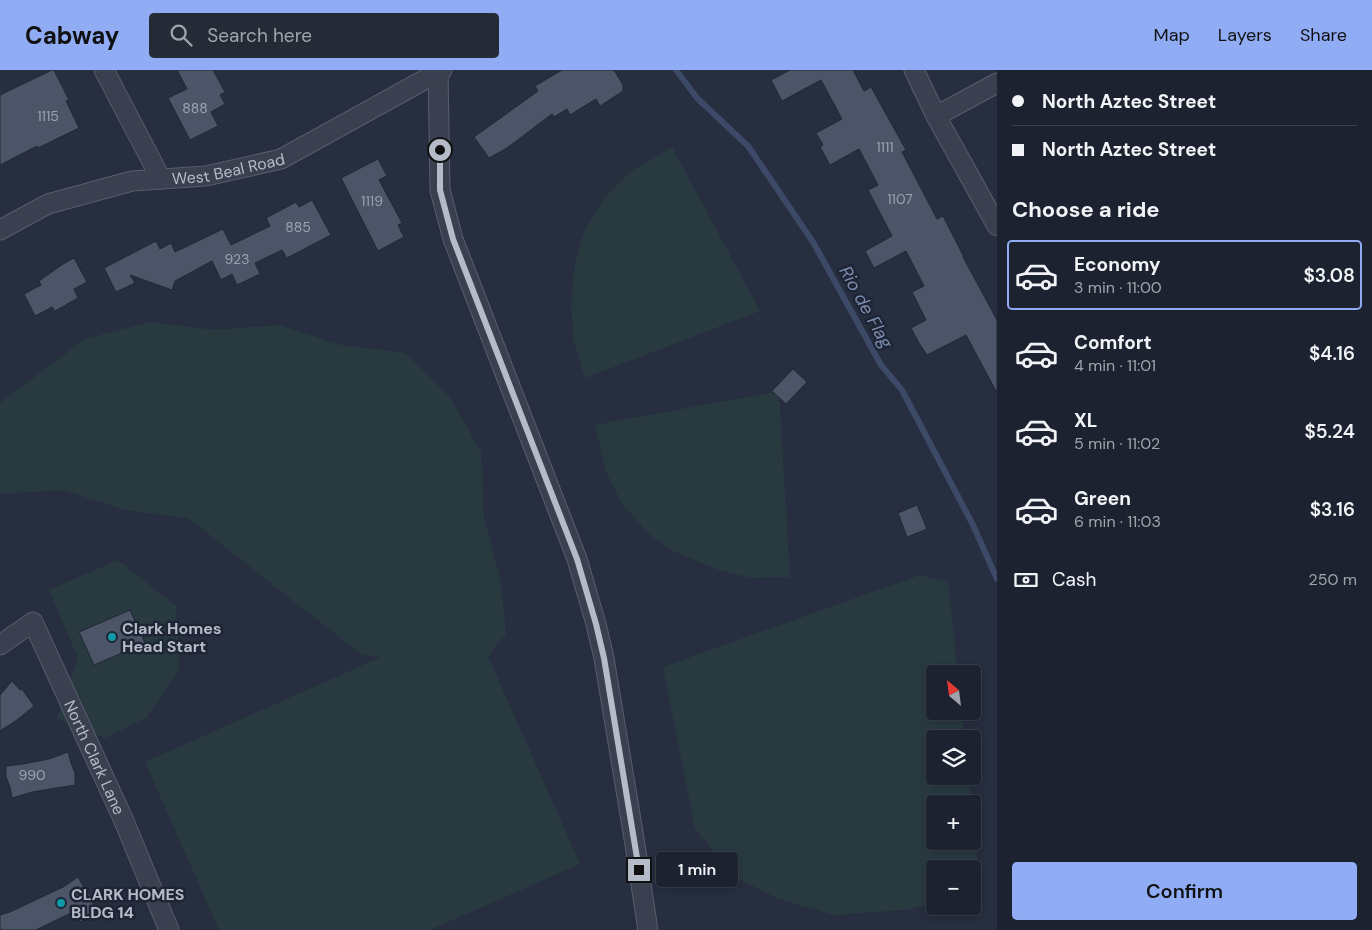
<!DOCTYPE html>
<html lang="en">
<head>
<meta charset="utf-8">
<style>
  body { margin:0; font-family:"DM Sans",sans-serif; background:#252a37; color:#f1f3f6; height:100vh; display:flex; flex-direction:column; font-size:19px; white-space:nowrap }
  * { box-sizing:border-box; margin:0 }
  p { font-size:16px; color:#a0a4aa }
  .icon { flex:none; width:28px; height:28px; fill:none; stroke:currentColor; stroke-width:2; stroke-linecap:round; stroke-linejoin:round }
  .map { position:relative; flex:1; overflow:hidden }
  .panel { display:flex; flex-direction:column; background:#1c222f; width:375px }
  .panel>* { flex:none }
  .hud { display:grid; align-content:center; height:110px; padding:0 15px; background:#1c222f }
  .needle { width:32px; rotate:332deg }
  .tools { position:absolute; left:926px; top:595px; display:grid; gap:10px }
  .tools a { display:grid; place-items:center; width:55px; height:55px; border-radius:5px; background:#1c222f; box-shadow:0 2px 8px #0003,0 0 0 1px #3a3f4b; font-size:25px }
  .end { position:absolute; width:22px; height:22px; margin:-11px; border:6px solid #b6bbc9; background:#111; box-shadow:0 0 0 2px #111 }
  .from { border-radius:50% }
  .bubble { position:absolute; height:35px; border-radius:5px; background:#1c222f; box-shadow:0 2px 8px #0003,0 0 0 1px #3a3f4b; font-size:16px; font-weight:600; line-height:35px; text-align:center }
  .hud b { display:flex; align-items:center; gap:18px; height:48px; font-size:19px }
  .hud b+b { border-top:1px solid #3a3f4b }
  .hud i { width:12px; height:12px; background:#f1f3f6 }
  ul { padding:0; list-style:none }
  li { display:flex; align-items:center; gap:15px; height:70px; margin:0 10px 8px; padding:0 5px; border:2px solid transparent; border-radius:5px }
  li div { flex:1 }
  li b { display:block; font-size:19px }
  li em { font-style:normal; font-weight:600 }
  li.active { border-color:#8facf5 }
  li>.icon { width:45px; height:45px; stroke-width:1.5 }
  h2 { padding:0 15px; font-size:22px; line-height:60px }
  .pay { display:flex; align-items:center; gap:12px; height:55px; padding:0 15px; font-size:19px }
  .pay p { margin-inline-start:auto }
  .button { display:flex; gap:10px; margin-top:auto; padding:10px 15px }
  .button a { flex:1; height:58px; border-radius:5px; background:#8facf5; color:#111; font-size:20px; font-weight:600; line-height:58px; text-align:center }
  header { display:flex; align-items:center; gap:30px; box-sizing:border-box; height:70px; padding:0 25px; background:#8facf5; color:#111 }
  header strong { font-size:24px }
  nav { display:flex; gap:28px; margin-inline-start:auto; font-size:18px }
  .search { width:350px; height:45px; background:#252a37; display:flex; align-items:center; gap:12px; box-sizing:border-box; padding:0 18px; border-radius:5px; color:#a0a4aa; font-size:19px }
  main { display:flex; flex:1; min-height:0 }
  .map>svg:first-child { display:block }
  .green { fill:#283a40 }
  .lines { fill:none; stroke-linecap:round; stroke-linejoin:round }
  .stream { stroke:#3c4a67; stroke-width:6 }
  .building { fill:#4c5468; stroke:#202736 }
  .street-casing { stroke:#575e6c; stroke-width:21 }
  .street { stroke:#3a404f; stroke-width:19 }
  .route { stroke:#b6bbc9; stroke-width:6 }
  .culture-dot { fill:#0f9aa8; stroke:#1e2534; stroke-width:2 }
  .labels { text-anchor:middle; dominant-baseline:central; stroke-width:5; stroke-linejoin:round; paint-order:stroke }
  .number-label { font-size:14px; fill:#9ca1b1 }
  .street-label { font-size:16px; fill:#b6bbc9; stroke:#1e2534 }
  .poi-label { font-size:16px; font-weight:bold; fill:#b6bbc9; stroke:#1e2534; text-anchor:start }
  .water-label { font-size:18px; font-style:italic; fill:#7e8eb0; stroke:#1e2534 }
</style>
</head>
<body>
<header>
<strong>Cabway</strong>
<div class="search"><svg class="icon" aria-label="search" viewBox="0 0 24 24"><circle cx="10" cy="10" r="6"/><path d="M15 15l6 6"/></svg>Search here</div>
<nav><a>Map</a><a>Layers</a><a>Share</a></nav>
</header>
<main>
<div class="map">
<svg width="997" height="860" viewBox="0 0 997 860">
  <rect width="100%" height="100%" fill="#262e3f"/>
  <g class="green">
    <path d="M 672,77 L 760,241 L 585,308 L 574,272 L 571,236 L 575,192 L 584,161 L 605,127 L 631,101 Z"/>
    <path d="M 151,252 L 215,260 L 280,255 L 341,275 L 405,283 L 450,327 L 481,382 L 484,447 L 501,513 L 506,564 L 488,586 L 580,794 L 430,860 L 219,860 L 145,692 L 381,587 L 362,585 L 188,448 L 125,440 L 63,420 L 0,424 L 0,333 L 85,269 Z"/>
    <path d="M 779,321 L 790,507 L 751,508 L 716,499 L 675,482 L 649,464 L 622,434 L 606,402 L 595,355 Z"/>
    <path d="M 118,490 L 176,536 L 179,600 L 147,647 L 105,668 L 57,649 L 78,588 L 49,520 Z"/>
    <path d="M 920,505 L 948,512 L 958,604 L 935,604 L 935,641 L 962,641 L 965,669 L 935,669 L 935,706 L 969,706 L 972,734 L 935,734 L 935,771 L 972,771 L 973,743 L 980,816 L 973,820 L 972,799 L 935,799 L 935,833 L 904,840 L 833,845 L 777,828 L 739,809 L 695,759 L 663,597 Z"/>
  </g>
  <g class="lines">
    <path class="stream" d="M 676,0 L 697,28 L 748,76 L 813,172 L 881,295 L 902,320 L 973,455 L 997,509"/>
  </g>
  <g class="building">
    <path d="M 52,0 L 54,0 L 69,30 L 66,31 L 79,58 L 38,78 L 37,76 L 0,95 L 0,25 Z"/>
    <path d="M 177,0 L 213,0 L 225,22 L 220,25 L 225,34 L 211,42 L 218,56 L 190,70 L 168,28 L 187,19 Z"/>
    <path d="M 562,0 L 614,0 L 623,15 L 623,21 L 600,36 L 596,29 L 570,45 L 567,39 L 554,47 L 552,44 L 507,78 L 489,88 L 474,67 L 538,21 L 535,16 Z"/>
    <path d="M 790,0 L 853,0 L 864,21 L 871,17 L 906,80 L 902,82 L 937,149 L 943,146 L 964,187 L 963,187 L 997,250 L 997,323 L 966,265 L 927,285 L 919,273 L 911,258 L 926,250 L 912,222 L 924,216 L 906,181 L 874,198 L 865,181 L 892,166 L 868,120 L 878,115 L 859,79 L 830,95 L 820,77 L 823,75 L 816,63 L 842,49 L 821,10 L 782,31 L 771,10 Z"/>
    <path d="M 378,89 L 387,106 L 379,110 L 402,153 L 398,155 L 404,167 L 378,181 L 341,108 Z"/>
    <path d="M 312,130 L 331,165 L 287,188 L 282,180 L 255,193 L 260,204 L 237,215 L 232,204 L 221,210 L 212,191 L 175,211 L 172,220 L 130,205 L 135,213 L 116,222 L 104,198 L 156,171 L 160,179 L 171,173 L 175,182 L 223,159 L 231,175 L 270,156 L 266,148 L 296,132 L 299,137 Z"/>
    <path d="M 74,188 L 87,212 L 74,219 L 78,228 L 55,241 L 52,237 L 35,246 L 24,224 L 41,215 L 39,211 L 63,194 Z"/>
    <path d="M 793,299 L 807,312 L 786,334 L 772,321 Z"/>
    <path d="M 917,435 L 927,459 L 907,467 L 898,443 Z"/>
    <path d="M 130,540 L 145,573 L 94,595 L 79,562 Z"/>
    <path d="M 12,611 L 20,620 L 22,619 L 34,636 L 17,650 L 0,661 L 0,625 Z"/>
    <path d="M 68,682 L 71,693 L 75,703 L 75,715 L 32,722 L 12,728 L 10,717 L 6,707 L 6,696 L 23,694 L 49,689 Z"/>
    <path d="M 78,807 L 83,816 L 90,825 L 97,844 L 80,852 L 75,841 L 36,860 L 0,860 L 0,845 L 10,842 L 63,817 Z"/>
  </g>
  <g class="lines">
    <defs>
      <g id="street">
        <path d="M 104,0 L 161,109"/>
        <path d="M 438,0 L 440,120 L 453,169 L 577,489 L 596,554 L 604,588 L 633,762 L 648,860"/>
        <path d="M 914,0 L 936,46 L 997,156"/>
        <path d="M 936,46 L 997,13"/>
        <path id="s1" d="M 0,160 L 48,134 L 132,111 L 206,106 L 281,89 L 442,0"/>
        <path id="s2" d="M 0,575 L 33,552 L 124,751 L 169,860"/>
      </g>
    </defs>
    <use href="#street" class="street-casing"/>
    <use href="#street" class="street"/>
  </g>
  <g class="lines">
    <path class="route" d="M 440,80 L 440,120 L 453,169 L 577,489 L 596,554 L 604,588 L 639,800"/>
  </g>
  <g class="culture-dot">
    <circle cx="112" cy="567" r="5"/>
    <circle cx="61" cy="833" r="5"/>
  </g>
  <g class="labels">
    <g class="number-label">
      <text x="195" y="38">888</text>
      <text x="48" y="46">1115</text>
      <text x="885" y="77">1111</text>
      <text x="900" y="129">1107</text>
      <text x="372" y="131">1119</text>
      <text x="298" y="157">885</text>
      <text x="237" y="189">923</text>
      <text x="32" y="705">990</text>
    </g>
    <g class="street-label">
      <text stroke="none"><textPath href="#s1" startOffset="239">West Beal Road</textPath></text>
      <text stroke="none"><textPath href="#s2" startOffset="189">North Clark Lane</textPath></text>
    </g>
    <g class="poi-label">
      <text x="122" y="558">Clark Homes<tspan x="122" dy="18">Head Start</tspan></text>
      <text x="71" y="824">CLARK HOMES<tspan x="71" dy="18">BLDG 14</tspan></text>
    </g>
    <g class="water-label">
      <text transform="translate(866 237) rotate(61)">Rio de Flag</text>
    </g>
  </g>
</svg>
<div class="tools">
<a><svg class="needle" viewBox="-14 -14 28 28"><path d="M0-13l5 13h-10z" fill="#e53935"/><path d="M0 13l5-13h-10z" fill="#a0a4aa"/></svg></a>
<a><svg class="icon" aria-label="layers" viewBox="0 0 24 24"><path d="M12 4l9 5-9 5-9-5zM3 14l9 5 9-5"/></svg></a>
<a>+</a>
<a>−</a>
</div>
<i class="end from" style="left:440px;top:80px"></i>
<i class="end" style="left:639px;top:800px"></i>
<div class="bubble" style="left:656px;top:782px;width:82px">1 min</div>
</div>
<section class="panel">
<div class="hud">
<b><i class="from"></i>North Aztec Street</b>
<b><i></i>North Aztec Street</b>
</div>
<h2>Choose a ride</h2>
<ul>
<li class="active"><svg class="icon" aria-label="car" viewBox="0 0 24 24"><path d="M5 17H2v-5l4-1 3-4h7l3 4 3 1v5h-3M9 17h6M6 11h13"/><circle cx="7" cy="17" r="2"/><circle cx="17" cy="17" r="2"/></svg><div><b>Economy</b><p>3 min · 11:00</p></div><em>$3.08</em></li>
<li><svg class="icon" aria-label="car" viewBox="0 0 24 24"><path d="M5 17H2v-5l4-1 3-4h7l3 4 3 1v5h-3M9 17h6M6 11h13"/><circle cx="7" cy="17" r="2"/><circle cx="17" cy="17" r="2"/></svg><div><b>Comfort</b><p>4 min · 11:01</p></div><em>$4.16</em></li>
<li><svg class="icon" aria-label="car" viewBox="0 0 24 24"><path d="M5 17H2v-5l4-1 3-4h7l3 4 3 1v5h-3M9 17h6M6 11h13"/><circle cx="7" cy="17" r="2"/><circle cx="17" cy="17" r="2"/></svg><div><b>XL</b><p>5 min · 11:02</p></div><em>$5.24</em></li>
<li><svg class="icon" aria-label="car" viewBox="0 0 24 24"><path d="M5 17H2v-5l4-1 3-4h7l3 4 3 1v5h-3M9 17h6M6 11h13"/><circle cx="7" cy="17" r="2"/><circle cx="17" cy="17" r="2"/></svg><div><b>Green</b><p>6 min · 11:03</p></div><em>$3.16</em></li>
</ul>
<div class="pay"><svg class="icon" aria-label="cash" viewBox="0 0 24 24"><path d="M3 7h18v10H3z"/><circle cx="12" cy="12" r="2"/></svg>Cash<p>250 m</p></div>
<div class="button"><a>Confirm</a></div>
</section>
</main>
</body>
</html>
